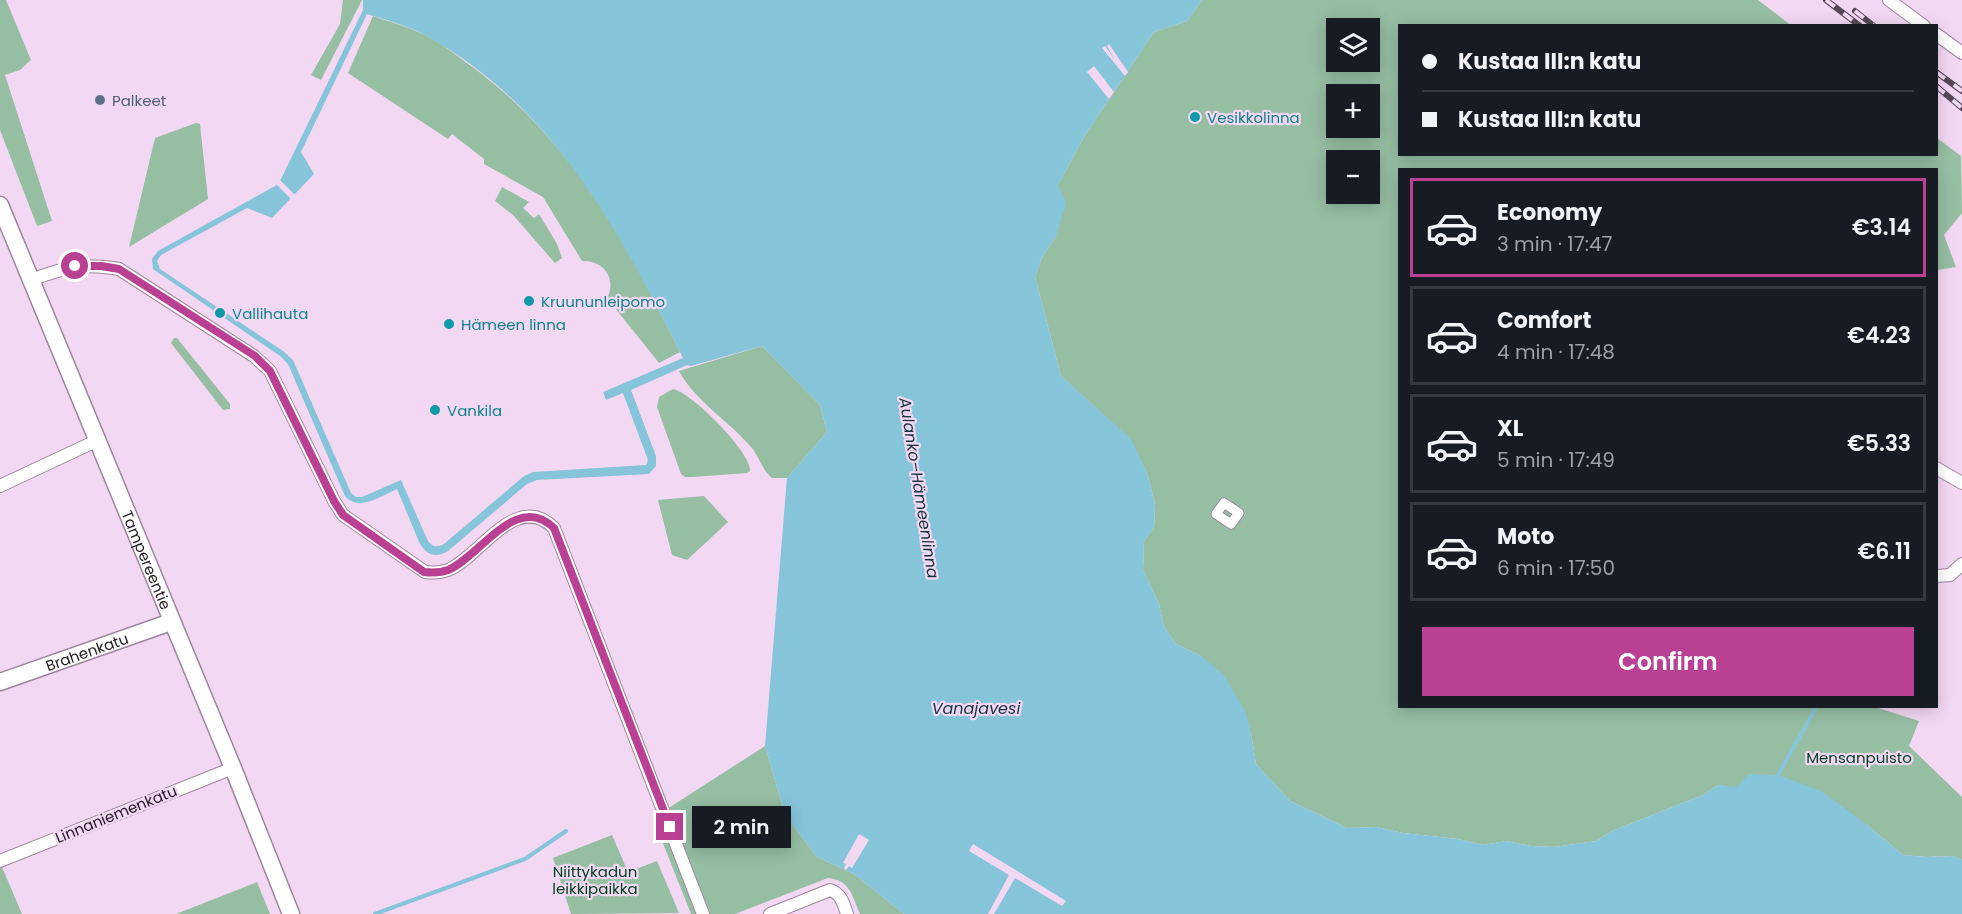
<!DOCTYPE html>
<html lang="en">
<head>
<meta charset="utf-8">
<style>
  body { margin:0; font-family:Poppins,sans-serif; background:#242831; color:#f1f3f6; height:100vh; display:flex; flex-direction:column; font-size:22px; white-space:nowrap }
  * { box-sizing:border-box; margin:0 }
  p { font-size:20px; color:#9ea1a6 }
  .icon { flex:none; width:33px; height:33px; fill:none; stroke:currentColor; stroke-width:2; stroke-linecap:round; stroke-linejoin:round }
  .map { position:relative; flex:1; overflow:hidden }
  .side { position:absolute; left:1398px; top:168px; width:540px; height:540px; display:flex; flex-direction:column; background:#171b24; border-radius:0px; box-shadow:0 3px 15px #0003 }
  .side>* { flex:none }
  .top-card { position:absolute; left:1398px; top:24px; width:540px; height:132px; border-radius:0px; box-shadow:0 3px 15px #0003; display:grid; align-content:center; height:132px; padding:0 24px; background:#171b24 }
  .buttons { position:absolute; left:1326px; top:18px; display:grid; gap:12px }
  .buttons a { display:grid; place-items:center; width:54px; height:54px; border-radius:0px; background:#171b24; box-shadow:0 3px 15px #0003; font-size:30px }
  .end { position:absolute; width:27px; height:27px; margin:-14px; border:8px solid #b94093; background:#fff; box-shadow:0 0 0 3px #fff }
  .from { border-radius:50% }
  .bubble { position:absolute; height:42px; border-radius:0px; background:#171b24; box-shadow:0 3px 15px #0003; font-size:20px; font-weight:600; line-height:42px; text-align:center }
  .top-card b { display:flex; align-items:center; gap:21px; height:57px; font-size:22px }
  .top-card b+b { border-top:2px solid #363941 }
  .top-card i { width:15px; height:15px; background:#f1f3f6 }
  ul { padding:10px 0 0; list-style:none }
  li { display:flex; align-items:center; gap:18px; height:99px; margin:0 12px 9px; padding:0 12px; border:3px solid #363941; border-radius:0px }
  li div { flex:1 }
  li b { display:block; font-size:22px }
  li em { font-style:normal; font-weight:600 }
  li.current { border-color:#b94093 }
  li>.icon { width:54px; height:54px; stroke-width:1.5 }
  .primary-button { display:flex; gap:12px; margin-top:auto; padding:12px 24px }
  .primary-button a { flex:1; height:69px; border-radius:0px; background:#b94093; color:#fff; font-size:24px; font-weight:600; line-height:69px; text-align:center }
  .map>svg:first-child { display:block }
  .green { fill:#96bea3; fill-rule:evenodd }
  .water { fill:#86c4d9; fill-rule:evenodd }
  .pier { fill:#f3d8f3 }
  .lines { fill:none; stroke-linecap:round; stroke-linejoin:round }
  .stream { stroke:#86c4d9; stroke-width:4 }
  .pedestrian-casing { stroke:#9e859e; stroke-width:11 }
  .minor-casing { stroke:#9e859e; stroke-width:14 }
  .secondary-casing { stroke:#9e859e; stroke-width:19 }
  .pedestrian { stroke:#fff; stroke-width:9 }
  .minor { stroke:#fff; stroke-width:12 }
  .secondary { stroke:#fff; stroke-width:16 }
  .rail-casing { stroke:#564957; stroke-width:6 }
  .rail { stroke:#f3d8f3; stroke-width:4; stroke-dasharray:11; stroke-linecap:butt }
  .route { stroke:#b94093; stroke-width:8 }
  .service-dot { fill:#5c6f8a; stroke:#f3d8f3; stroke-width:2 }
  .culture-dot { fill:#0f9aa8; stroke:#f3d8f3; stroke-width:2 }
  .labels { text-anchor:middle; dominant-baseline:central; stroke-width:4.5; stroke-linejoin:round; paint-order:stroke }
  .service-label { font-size:15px; fill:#4e5e75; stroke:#f3d8f3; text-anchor:start }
  .culture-label { font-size:15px; fill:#0d838f; stroke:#f3d8f3; text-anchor:start }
  .street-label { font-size:15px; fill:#221923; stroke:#f3d8f3 }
  .park-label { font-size:15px; fill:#004021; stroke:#f3d8f3 }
  .water-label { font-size:16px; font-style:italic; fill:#15343d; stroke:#f3d8f3 }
</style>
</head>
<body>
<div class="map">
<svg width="1962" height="914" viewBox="0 0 1962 914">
  <rect width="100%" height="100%" fill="#f3d8f3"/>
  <g class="green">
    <path d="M 0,0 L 6,0 L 31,60 L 20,70 L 5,75 L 52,221 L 37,226 L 0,130 Z"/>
    <path d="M 343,0 L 362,0 L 321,80 L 311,75 L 340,24 Z"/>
    <path d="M 1202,0 L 1758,0 L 1791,25 L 1400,26 L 1400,154 L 1936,154 L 1937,138 L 1961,156 L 1962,213 L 1944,235 L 1956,267 L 1937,270 L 1936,170 L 1400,170 L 1400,706 L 1875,707 L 1919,721 L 1909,746 L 1962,797 L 1962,860 L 1953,856 L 1926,857 L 1903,855 L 1866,824 L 1736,788 L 1718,785 L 1703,795 L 1612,831 L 1596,841 L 1554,847 L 1531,846 L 1506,841 L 1483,845 L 1458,839 L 1403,833 L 1377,827 L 1347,828 L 1290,801 L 1256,764 L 1251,733 L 1201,656 L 1176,644 L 1164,627 L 1159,604 L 1143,570 L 1144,541 L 1154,527 L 1155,504 L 1147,473 L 1130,439 L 1061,376 L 1035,277 L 1042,257 L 1056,237 L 1058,185 L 1084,137 L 1154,32 L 1187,21 ZM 1336,28 L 1370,28 L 1370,62 L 1336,62 ZM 1336,94 L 1370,94 L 1370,128 L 1336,128 ZM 1336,160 L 1370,160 L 1370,194 L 1336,194 Z"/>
    <path d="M 373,16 C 390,22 409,27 425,35 C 442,43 458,57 474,68 C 574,143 626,243 680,352 L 659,363 L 607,298 C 617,279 604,260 582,261 L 543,197 L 484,164 L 484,159 L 452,134 L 448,139 L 348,73 Z"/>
    <path d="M 196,123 L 200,124 L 208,199 L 129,247 L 155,138 Z"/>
    <path d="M 502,187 L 529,202 L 523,208 L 534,218 L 539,214 L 557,244 L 562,258 L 555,263 L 513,215 L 495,201 Z"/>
    <path d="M 174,338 L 177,338 L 230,404 L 230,409 L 223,410 L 171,343 Z"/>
    <path d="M 762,346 L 820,405 L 827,432 L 787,478 L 772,478 C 762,470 759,456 751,447 C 728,420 696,402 679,371 Z"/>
    <path d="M 673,389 C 691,392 751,452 750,471 L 747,473 L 693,477 L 685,477 L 681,474 L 657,407 L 659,397 Z"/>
    <path d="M 704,496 L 728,522 L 687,560 L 672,555 L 658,500 Z"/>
    <path d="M 765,746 L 785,814 L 817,857 L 854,874 L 904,914 L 860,914 C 851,894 851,881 828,878 L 735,914 L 691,914 L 653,818 Z"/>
    <path d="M 612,835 L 628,872 L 657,861 L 679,913 L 571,914 L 553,858 Z"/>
    <path d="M 2,867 L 22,914 L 0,914 L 0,868 Z"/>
    <path d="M 257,882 L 270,914 L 176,914 Z"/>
  </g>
  <path class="water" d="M 363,0 L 1202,0 L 1187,21 L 1154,32 L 1084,137 L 1058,185 L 1066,203 L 1056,237 L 1042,257 L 1035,277 L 1061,376 L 1131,439 L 1147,473 L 1155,504 L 1154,527 L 1144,541 L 1143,570 L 1159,604 L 1164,627 L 1176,644 L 1201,656 L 1224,675 L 1245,711 L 1251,733 L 1256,764 L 1290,801 L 1347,828 L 1377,827 L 1403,833 L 1458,839 L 1483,845 L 1506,841 L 1531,846 L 1554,847 L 1596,841 L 1612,831 L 1703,795 L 1718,785 L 1736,787 L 1749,774 L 1778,775 L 1821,791 L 1866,824 L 1903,855 L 1926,857 L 1953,856 L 1962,860 L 1962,914 L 904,914 L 854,874 L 817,857 L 785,814 L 765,746 L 787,478 L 827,432 L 820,405 L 762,346 L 691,366 L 687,365 L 631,390 L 656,456 L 656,466 L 649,474 L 537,480 L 527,484 L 448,551 C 436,558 428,556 420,544 L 397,489 C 381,496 359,512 345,496 L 288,364 L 280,356 L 153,269 L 152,259 L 158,251 L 275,186 L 281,179 L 363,10 ZM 367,14 C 386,20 409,26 427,36 C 555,108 620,232 683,358 L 603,392 L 606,400 L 623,393 L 648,460 L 646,465 L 533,472 L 524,476 L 444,544 C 437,547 433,548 428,541 L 401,480 L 362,497 L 356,497 L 351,493 L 293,360 L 283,351 L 160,269 L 157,261 L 161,255 L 247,208 L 272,218 L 314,174 L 301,152 Z"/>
  <g class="pier">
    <path d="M 1109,44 L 1128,72 L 1125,76 L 1102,48 L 1105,46 L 1115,60 L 1107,46 Z"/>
    <path d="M 1094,66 L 1114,92 L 1109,99 L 1087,72 Z"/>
    <path d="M 278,178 L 297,197 L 293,201 L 274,182 Z"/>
    <path d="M 859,834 L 869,840 L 852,868 L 849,866 L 846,870 L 844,868 L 846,864 L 843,863 Z"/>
    <path d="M 973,844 L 1066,901 L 1062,906 L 1015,878 L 994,914 L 988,914 L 1009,875 L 969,851 Z"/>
  </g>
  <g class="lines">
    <g class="stream">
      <path d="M 1778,775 L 1817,706"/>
      <path d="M 375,914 L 525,859 L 566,831"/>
    </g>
    <defs>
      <path id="pedestrian" d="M 1224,503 L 1239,513 L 1231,524 L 1216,514 Z"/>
      <g id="minor">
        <path d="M 1889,0 L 1924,26"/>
        <path d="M 1936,34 L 1962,53"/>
        <path d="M 31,280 C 65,267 83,263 119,269 L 254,356 L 270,371 L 334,501 L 343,515 L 425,572 C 433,573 440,573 448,570 C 480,557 516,490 554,528 L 703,914"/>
        <path d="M 1936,468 L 1962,483"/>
        <path d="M 0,486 L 96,441"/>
        <path d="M 1936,576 L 1950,575 L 1962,564"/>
        <path d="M 0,861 L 233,768"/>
        <path d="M 770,914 L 830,890 C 841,893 844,905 847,914"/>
      </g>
      <g id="secondary">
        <path id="s1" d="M 0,205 L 233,768 L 291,914"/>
        <path id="s2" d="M 0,682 L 171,622"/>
      </g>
    </defs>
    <use href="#pedestrian" class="pedestrian-casing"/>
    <use href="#minor" class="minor-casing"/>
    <use href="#secondary" class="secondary-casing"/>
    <use href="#pedestrian" class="pedestrian"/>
    <use href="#minor" class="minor"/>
    <use href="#secondary" class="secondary"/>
    <defs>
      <g id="rail">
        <path d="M 1826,0 L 1860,26"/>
        <path d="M 1855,11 L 1874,26"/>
        <path d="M 1936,72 L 1962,91"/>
        <path d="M 1936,86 L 1962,108"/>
      </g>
    </defs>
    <use href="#rail" class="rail-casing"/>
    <use href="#rail" class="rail"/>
  </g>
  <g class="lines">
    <path class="route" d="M 75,266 L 101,266 L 119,269 L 255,356 L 270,371 L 334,501 L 343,515 L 424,572 C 433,573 440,573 448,570 C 480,557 516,491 554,528 L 670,827"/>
  </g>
  <circle class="service-dot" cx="100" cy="100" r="6"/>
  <g class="culture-dot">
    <circle cx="1195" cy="117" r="6"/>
    <circle cx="529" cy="301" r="6"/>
    <circle cx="220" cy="313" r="6"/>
    <circle cx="449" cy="324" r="6"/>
    <circle cx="435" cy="410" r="6"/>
  </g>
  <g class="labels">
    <g class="service-label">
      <text x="112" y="100">Palkeet</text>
    </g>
    <g class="culture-label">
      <text x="1207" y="117">Vesikkolinna</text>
      <text x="541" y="301">Kruununleipomo</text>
      <text x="232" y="313">Vallihauta</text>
      <text x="461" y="324">Hämeen linna</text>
      <text x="447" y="410">Vankila</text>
    </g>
    <g class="street-label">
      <text stroke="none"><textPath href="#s1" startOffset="384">Tampereentie</textPath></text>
      <text stroke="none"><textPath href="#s2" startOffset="92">Brahenkatu</textPath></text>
      <text transform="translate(116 814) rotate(-22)">Linnaniemenkatu</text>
    </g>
    <g class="park-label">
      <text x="1859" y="757">Mensanpuisto</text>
      <text x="595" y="871">Niittykadun<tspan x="595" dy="17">leikkipaikka</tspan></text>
    </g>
    <g class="water-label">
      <text transform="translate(919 488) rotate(81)">Aulanko–Hämeenlinna</text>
      <text x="976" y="708">Vanajavesi</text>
    </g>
  </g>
</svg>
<div class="buttons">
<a><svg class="icon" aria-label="layers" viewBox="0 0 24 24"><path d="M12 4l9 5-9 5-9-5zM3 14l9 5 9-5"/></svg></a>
<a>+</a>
<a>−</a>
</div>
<i class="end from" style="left:75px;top:266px"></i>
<i class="end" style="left:670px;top:827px"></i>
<div class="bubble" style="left:692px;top:806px;width:99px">2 min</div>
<div class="top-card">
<b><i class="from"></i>Kustaa III:n katu</b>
<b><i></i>Kustaa III:n katu</b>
</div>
<section class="side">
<ul>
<li class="current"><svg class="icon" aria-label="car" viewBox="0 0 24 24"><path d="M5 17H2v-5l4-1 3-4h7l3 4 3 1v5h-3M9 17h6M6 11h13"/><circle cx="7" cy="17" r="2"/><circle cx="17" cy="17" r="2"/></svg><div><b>Economy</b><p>3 min · 17:47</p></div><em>€3.14</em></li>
<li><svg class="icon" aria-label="car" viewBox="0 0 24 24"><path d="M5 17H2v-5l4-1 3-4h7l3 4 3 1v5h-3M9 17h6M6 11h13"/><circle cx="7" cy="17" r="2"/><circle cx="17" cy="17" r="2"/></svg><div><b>Comfort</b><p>4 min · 17:48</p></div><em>€4.23</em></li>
<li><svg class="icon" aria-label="car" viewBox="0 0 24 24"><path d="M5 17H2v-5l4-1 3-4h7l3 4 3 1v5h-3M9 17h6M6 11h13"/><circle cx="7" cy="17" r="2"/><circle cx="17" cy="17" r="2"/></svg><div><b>XL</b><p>5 min · 17:49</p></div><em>€5.33</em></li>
<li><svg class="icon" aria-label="car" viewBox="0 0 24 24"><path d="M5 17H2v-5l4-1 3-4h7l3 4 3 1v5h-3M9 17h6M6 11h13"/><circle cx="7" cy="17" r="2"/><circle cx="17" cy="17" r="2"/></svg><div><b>Moto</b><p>6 min · 17:50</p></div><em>€6.11</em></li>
</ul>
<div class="primary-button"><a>Confirm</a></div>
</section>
</div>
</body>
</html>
